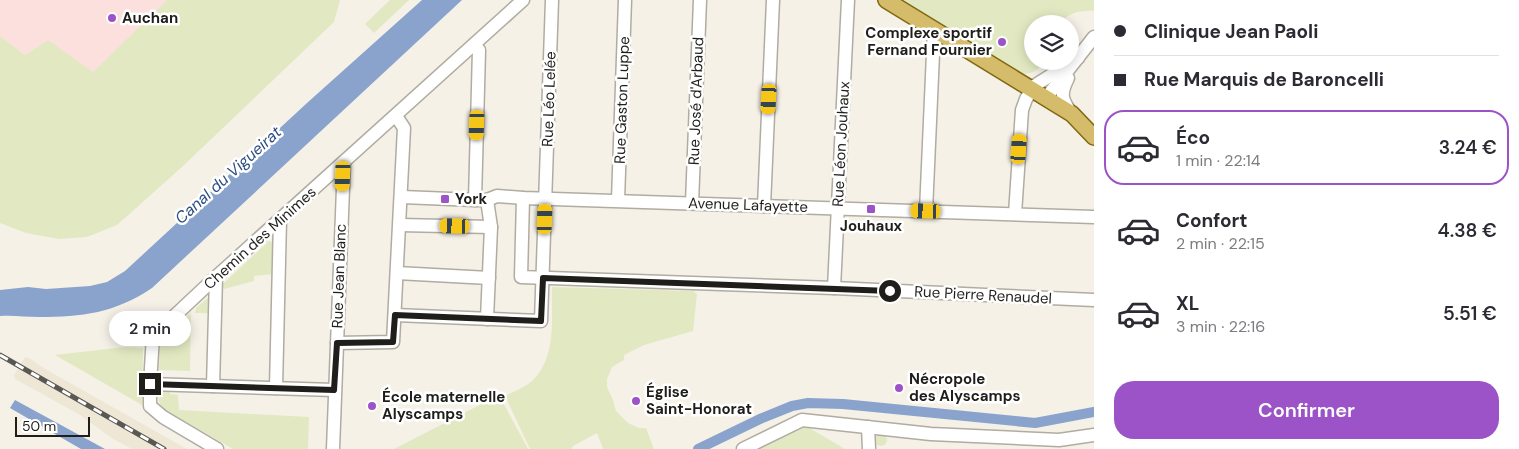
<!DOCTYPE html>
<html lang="fr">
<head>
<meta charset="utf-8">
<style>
  body { margin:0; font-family:"DM Sans",sans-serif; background:#f7f7f7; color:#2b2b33; height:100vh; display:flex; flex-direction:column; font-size:19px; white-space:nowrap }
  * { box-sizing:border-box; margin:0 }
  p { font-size:16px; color:#7c7c81 }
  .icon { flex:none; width:28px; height:28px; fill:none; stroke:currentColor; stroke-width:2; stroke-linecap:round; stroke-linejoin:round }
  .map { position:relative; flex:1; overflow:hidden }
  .panel { display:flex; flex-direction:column; background:#fff; width:425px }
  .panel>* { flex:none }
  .banner { display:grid; align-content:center; height:110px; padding:0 20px; background:#fff }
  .controls { position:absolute; left:1024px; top:15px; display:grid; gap:10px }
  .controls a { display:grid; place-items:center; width:55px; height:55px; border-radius:50%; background:#fff; box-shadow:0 2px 12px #0003; font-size:25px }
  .scale { position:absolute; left:15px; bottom:12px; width:75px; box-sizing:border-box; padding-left:5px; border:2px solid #1f1e1a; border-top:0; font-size:14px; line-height:18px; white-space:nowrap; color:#1f1e1a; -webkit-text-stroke:4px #fff; paint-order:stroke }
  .end { position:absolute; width:22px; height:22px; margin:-11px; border:6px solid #1f1e1a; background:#fff; box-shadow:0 0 0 2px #fff }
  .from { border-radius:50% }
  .bubble { position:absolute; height:35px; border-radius:18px; background:#fff; box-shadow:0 2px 12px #0003; font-size:16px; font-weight:600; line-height:35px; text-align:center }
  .car { position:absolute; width:15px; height:30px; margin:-15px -8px; border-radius:6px; box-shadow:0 0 4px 1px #0007; background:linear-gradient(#f5c518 24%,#345 0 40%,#f5c518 0 76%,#345 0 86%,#f5c518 0) }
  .banner b { display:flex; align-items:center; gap:18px; height:48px; font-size:19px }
  .banner b+b { border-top:1px solid #e1e1e2 }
  .banner i { width:12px; height:12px; background:#2b2b33 }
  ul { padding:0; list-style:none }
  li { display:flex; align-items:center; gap:15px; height:75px; margin:0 10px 8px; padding:0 10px; border:2px solid transparent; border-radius:20px }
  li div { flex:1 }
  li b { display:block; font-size:19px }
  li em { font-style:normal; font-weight:600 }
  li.selected { border-color:#9b53c7 }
  li>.icon { width:45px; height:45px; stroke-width:1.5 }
  .primary-button { display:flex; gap:10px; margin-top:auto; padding:10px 20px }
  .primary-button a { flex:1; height:58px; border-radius:20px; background:#9b53c7; color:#fff; font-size:20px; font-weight:600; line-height:58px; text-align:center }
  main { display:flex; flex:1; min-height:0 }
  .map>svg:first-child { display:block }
  .commercial { fill:#fbe0de }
  .built { fill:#eee7d6 }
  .green { fill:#e2e9c2 }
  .water { fill:#89a3cd }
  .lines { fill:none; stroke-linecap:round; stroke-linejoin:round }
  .canal { stroke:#89a3cd; stroke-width:10 }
  .minor-casing { stroke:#b0aca2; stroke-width:15 }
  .major-casing { stroke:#82680f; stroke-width:18 }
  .minor { stroke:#fff; stroke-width:12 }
  .major { stroke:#d4bc6b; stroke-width:15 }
  .rail-casing { stroke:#595852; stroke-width:5 }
  .rail { stroke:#fff; stroke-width:3; stroke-dasharray:9; stroke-linecap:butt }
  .route { stroke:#1f1e1a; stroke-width:6 }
  .poi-dot { fill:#9b53c7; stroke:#fff; stroke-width:2 }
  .labels { text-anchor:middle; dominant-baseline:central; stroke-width:5; stroke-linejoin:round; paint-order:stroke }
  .poi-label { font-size:15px; font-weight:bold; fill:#1f1e1a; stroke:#fff; text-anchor:start }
  .street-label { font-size:15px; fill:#1f1e1a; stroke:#fff }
  .water-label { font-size:16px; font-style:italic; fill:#2d4d83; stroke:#fff }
</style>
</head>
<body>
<main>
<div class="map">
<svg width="1094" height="449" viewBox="0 0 1094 449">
  <rect width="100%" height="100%" fill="#f5f1e7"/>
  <path class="commercial" d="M 0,0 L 167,0 L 93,73 L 48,40 L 25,55 L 0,36 Z"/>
  <path class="built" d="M 25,357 L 29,358 L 47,370 L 187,449 L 132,449 L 113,439 L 80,415 L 15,379 L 14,375 Z"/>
  <g class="green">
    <path d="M 167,0 L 340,0 L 334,22 L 182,167 L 117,225 L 87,237 L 59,239 L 26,233 L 0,223 L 0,36 L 25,55 L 48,40 L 93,72 Z"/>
    <path d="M 390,0 L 409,0 L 374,33 L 365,24 Z"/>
    <path d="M 904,0 L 1094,0 L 1094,11 C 1080,10 1068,13 1059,24 L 1032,24 L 1032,61 L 1048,61 C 1039,68 1032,76 1021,73 Z"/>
    <path d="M 269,241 L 276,244 L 274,274 L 254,276 L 254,281 L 224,289 L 222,285 L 227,280 Z"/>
    <path d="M 552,287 L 693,291 L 697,294 L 693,331 L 644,345 L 624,355 L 624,360 L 612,367 L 607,379 L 607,387 L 613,400 L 616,411 L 628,423 L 639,428 L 646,428 L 654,449 L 603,449 L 597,433 L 573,446 L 572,449 L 530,449 L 505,396 C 515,391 528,386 535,378 C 557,353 551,317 552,287 Z"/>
    <path d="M 209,297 L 211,297 L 210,313 L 195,313 L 196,308 Z"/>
    <path d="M 191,313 L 190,371 L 159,370 L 160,337 Z"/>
    <path d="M 124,347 L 143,348 L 142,405 L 55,355 Z"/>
    <path d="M 159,387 L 170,388 L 170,394 L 178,395 L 179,410 L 309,417 L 308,449 L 233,449 L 162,408 L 159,402 Z"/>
    <path d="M 499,395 L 528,449 L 394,449 Z"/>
    <path d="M 806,426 L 845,449 L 760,449 Z"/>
    <circle cx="881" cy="440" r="6"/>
  </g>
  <g class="water">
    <path d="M 422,0 L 462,0 L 152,288 C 115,313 82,317 39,317 C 26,317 13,315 0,316 L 0,290 L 28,287 L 46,289 L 90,286 L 107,282 L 125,271 L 307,103 Z"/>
    <path d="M 15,400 L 105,449 L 81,449 L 10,408 Z"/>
  </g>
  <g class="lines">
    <path class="canal" d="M 698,449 L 760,419 L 792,406 L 808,403 L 843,404 L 1035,423 L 1094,412"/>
    <defs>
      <g id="minor">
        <path d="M 474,45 L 479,50 L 475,200"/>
        <path d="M 1068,78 C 1060,94 1061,99 1072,114"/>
        <path d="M 1046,98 L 1094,37"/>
        <path d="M 402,197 L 475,200 L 487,200 L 497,196 L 523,198 L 1094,217"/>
        <path d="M 523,198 L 521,277 L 834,288 L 1094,300"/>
        <path d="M 487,200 L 491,227 L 487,319"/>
        <path d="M 618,200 L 625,0"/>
        <path d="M 692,203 L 700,0"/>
        <path d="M 764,206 L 773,0"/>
        <path d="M 926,211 L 934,31"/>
        <path d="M 1015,214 L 1022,110 L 1026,99 L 1034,86 L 1078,58"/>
        <path d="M 400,225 L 491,227"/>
        <path d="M 397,273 L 489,278"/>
        <path d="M 834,288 L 848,0"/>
        <path d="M 395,315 L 541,321 L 552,0"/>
        <path d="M 337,343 L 393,342 L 404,128 L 396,116"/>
        <path d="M 150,384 L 334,390"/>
        <path d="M 213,386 L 216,277"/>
        <path d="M 276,388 L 280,219"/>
        <path d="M 868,427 L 869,449"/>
        <path d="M 217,449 L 163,417 L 150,406 L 150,384 L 153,336 L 216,277 L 523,0"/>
        <path d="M 333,449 L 344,162"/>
        <path d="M 743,449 L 802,420 L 931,434 L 1059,440 L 1094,435"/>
      </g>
      <path id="major" d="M 886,0 L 1072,114 L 1094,137"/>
    </defs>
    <use href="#minor" class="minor-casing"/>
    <use href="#major" class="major-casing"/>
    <use href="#minor" class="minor"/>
    <use href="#major" class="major"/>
    <defs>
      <path id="rail" d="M 0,355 L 164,449"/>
    </defs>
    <use href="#rail" class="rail-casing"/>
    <use href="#rail" class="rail"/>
  </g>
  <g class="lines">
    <path class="route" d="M 150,384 L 334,390 L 337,343 L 393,342 L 395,315 L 541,321 L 543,278 L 890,291"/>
  </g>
  <g class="poi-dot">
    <circle cx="112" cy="18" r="5"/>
    <circle cx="1002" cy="42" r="5"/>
    <rect x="440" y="194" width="10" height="10" rx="2.5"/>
    <rect x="866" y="204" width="10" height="10" rx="2.5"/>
    <circle cx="899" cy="388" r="5"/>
    <circle cx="636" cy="401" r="5"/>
    <circle cx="372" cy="406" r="5"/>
  </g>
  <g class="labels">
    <g class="poi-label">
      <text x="122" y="18">Auchan</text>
      <text x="992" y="33" text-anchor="end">Complexe sportif<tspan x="992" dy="17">Fernand Fournier</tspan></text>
      <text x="455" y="199">York</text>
      <text x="871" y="226" text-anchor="middle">Jouhaux</text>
      <text x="909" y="379">Nécropole<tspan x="909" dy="17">des Alyscamps</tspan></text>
      <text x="646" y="392">Église<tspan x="646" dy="17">Saint-Honorat</tspan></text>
      <text x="382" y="397">École maternelle<tspan x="382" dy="17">Alyscamps</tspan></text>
    </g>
    <g class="street-label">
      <text transform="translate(549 99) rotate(-88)">Rue Léo Lelée</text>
      <text transform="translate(622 100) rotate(-88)">Rue Gaston Luppe</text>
      <text transform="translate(696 101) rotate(-88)">Rue José d'Arbaud</text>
      <text transform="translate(841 144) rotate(-87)">Rue Léon Jouhaux</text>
      <text transform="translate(748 205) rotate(2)">Avenue Lafayette</text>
      <text transform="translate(260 238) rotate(-42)">Chemin des Minimes</text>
      <text transform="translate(339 276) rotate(-88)">Rue Jean Blanc</text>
      <text transform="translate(983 295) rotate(3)">Rue Pierre Renaudel</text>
    </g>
    <g class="water-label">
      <text transform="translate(228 175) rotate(-42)">Canal du Vigueirat</text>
    </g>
  </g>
</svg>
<div class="controls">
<a><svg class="icon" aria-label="layers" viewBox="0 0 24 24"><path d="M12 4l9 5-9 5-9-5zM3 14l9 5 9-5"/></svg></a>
</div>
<div class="scale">50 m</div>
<i class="end from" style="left:890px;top:291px"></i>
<i class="end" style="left:150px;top:384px"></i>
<div class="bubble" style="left:109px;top:311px;width:82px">2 min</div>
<i class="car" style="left:769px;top:99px;rotate:183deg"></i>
<i class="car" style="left:477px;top:125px;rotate:182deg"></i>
<i class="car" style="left:1019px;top:149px;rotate:4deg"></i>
<i class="car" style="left:343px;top:176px;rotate:182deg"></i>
<i class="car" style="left:926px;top:211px;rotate:272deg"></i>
<i class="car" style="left:545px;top:219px;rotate:2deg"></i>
<i class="car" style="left:455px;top:226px;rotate:272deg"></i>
</div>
<section class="panel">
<div class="banner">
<b><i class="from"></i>Clinique Jean Paoli</b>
<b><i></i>Rue Marquis de Baroncelli</b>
</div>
<ul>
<li class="selected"><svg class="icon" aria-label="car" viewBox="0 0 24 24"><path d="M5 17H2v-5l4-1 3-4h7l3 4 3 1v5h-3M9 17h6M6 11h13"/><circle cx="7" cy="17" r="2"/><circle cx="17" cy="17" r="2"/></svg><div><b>Éco</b><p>1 min · 22:14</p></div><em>3.24 €</em></li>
<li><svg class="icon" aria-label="car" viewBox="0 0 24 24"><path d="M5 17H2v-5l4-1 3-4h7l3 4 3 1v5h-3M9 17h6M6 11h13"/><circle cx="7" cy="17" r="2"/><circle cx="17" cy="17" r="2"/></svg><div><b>Confort</b><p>2 min · 22:15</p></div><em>4.38 €</em></li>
<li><svg class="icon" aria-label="car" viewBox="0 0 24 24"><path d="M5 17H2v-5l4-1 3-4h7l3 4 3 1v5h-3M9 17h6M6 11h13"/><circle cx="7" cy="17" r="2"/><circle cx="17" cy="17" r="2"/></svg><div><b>XL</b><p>3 min · 22:16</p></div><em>5.51 €</em></li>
</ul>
<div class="primary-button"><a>Confirmer</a></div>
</section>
</main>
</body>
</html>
